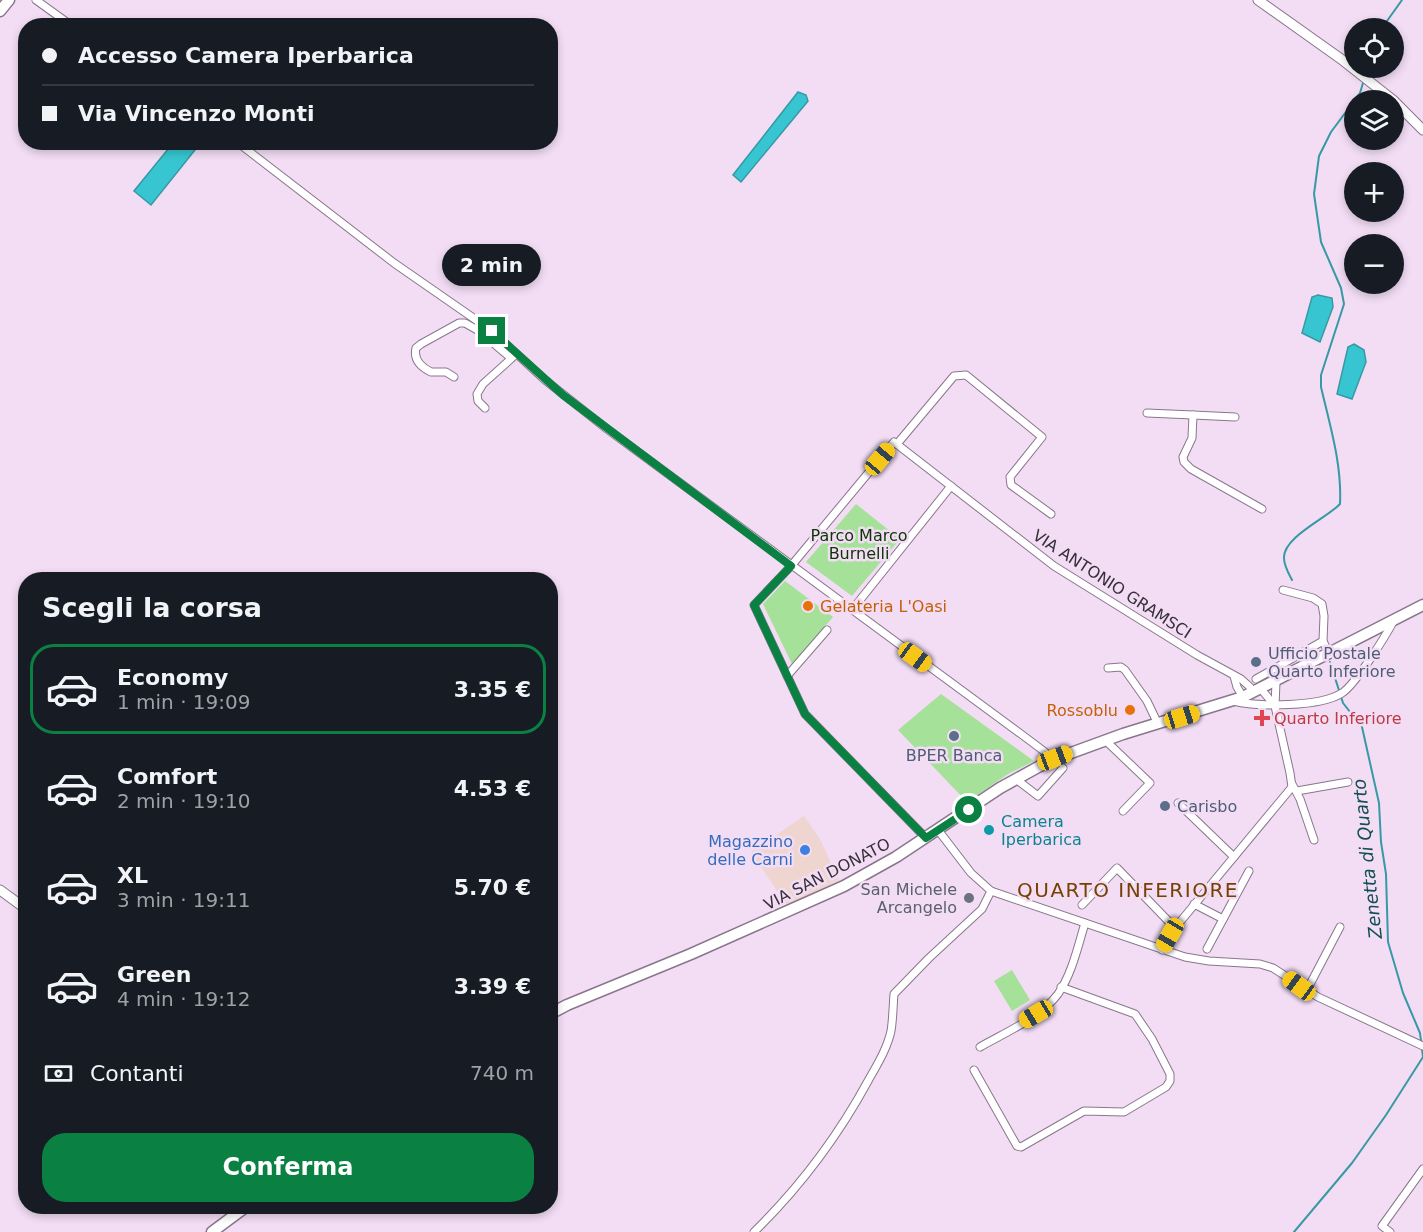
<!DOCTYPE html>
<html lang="it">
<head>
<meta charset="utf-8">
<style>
  body { margin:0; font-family:"DejaVu Sans",sans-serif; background:#242831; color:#f1f3f6; height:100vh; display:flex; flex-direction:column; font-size:22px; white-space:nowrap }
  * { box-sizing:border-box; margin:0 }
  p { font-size:20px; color:#9ea1a6 }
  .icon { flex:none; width:33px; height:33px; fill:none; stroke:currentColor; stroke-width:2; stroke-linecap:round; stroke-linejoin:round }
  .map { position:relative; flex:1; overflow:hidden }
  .sheet { position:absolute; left:18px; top:572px; width:540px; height:642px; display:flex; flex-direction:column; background:#171b24; border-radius:24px; box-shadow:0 3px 9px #0003 }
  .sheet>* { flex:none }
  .hud { position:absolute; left:18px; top:18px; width:540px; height:132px; border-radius:24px; box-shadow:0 3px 9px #0003; display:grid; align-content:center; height:132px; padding:0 24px; background:#171b24 }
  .tools { position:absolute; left:1344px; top:18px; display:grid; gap:12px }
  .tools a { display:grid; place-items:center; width:60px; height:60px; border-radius:50%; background:#171b24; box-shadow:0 3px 9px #0003; font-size:30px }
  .end { position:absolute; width:27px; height:27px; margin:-14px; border:8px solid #0b8043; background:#fff; box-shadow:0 0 0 3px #fff }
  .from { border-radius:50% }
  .bubble { position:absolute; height:42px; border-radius:21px; background:#171b24; box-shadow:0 3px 9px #0003; font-size:20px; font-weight:800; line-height:42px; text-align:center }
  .car { position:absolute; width:18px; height:36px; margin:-18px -9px; border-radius:8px; box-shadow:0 0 4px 2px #0007; background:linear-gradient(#f5c518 24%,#345 0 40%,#f5c518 0 76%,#345 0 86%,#f5c518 0) }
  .hud b { display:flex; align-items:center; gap:21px; height:57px; font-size:22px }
  .hud b+b { border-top:2px solid #363941 }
  .hud i { width:15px; height:15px; background:#f1f3f6 }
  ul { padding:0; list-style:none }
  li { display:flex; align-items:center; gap:18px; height:90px; margin:0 12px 9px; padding:0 12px; border:3px solid transparent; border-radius:24px }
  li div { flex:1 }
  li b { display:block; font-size:22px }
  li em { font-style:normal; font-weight:800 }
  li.selected { border-color:#0b8043 }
  li>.icon { width:54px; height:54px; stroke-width:1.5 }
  h2 { padding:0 24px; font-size:27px; line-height:72px }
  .pay { display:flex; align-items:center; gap:15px; height:66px; padding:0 24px; font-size:22px }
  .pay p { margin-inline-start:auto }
  .cta { display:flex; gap:12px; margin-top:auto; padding:12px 24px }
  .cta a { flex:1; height:69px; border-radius:24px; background:#0b8043; color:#fff; font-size:24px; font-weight:800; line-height:69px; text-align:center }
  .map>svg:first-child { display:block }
  .commercial { fill:#efd5cf }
  .green { fill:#a5e199 }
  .water { fill:#37c6d1; stroke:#3799a4; stroke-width:1.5 }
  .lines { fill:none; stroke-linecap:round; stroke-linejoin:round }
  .stream { stroke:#3799a4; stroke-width:2 }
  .street-casing { stroke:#89768c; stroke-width:9 }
  .secondary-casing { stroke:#89768c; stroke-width:11 }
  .primary-casing { stroke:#89768c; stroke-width:13 }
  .street { stroke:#fff; stroke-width:7 }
  .secondary { stroke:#fff; stroke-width:9 }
  .primary { stroke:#fff; stroke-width:10 }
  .route { stroke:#0b8043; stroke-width:8 }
  .food-dot { fill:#e8710a; stroke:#f2ddf5; stroke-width:2 }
  .service-dot { fill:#5c6f8a; stroke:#f2ddf5; stroke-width:2 }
  .health-dot { fill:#e0444e; stroke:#f2ddf5; stroke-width:2 }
  .culture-dot { fill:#0f9aa8; stroke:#f2ddf5; stroke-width:2 }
  .shop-dot { fill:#3f7fe0; stroke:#f2ddf5; stroke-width:2 }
  .worship-dot { fill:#6b7280; stroke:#f2ddf5; stroke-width:2 }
  .labels { text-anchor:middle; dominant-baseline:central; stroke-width:5; stroke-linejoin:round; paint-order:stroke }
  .park-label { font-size:16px; fill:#0c3503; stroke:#f2ddf5 }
  .street-label { font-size:16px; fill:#38303a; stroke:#f2ddf5 }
  .food-label { font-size:16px; fill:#c56008; stroke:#f2ddf5; text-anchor:start }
  .service-label { font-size:16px; fill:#4e5e75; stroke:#f2ddf5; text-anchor:start }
  .health-label { font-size:16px; fill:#be3a42; stroke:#f2ddf5; text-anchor:start }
  .culture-label { font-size:16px; fill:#0d838f; stroke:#f2ddf5; text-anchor:start }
  .shop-label { font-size:16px; fill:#366cbe; stroke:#f2ddf5; text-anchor:end }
  .worship-label { font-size:16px; fill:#5b616d; stroke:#f2ddf5; text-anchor:end }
  .water-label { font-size:18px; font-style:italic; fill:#124d52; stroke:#f2ddf5 }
  .quarter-label { font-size:20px; letter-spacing:1.5px; fill:#774003; stroke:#f2ddf5 }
</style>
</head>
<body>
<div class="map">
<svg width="1423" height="1232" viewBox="0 0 1423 1232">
  <rect width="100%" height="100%" fill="#f2ddf5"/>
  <path class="commercial" d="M 804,816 L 820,839 L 839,880 L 788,907 L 751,852 Z"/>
  <g class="green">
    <path d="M 856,504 L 900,539 L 852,596 L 806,562 Z"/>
    <path d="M 785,581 L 833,617 L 792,664 L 763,604 Z"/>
    <path d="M 941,694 L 1034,761 L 1008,774 L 967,802 L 898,730 Z"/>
    <path d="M 1012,970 L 1030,1000 L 1012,1011 L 994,981 Z"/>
  </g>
  <g class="water">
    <path d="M 798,92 L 806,95 L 808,101 L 741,182 L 733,175 Z"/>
    <path d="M 173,143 L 183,143 L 195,150 L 151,205 L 134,191 Z"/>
    <path d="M 1318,295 L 1332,298 L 1333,307 L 1320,342 L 1302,333 L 1312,297 Z"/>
    <path d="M 1354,344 L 1364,350 L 1366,362 L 1352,399 L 1337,394 L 1348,347 Z"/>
  </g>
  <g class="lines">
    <g class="stream">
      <path d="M 1382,28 L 1402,0"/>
      <path d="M 1367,71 L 1368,68"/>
      <path d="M 1292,580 C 1289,574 1284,566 1284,558 C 1283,537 1327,518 1340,504 C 1342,464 1330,426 1321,387 L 1321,375 L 1344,304 L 1341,288 L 1321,242 L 1314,194 L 1319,156 L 1331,132 L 1360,93 L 1363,83"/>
      <path d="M 1294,1232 L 1352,1163 L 1386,1115 L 1423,1057 L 1420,1033 L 1403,993 L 1388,942 L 1386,874 L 1381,842 L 1379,803 L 1362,727 L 1343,703 L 1330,662"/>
    </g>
    <defs>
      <g id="street">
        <path d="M 36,0 L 72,26"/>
        <path d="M 237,142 L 394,263 L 492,331 L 545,380 L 607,429 L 1021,734 L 1045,752 L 1049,761"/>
        <path d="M 454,377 L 446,372 L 431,372 C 421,367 413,360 416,348 L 421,344 L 459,323 L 465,323 L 479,331 L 511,358"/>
        <path d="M 485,408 L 478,401 L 477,394 L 483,384 L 513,357"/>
        <path d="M 1147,413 L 1193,415"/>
        <path d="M 1235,417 L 1193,415 L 1192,438 L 1183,457 L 1184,462 L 1191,469 L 1262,509"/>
        <path d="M 897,444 L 954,376 L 966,375 L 1042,437 L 1010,477 L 1011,485 L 1051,514"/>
        <path d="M 1283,590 L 1313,598 L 1322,604 L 1324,616 L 1323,641 L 1329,654"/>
        <path d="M 852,610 L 951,486"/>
        <path d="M 1108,668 L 1121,667 L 1125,670 L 1147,701 L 1158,724"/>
        <path d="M 787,676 L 827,630"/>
        <path d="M 1234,676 L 1237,687 L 1243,697"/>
        <path d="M 1256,679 L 1323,641"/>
        <path d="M 1261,689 L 1275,706"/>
        <path d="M 1233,701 C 1258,707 1321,707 1342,693 C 1355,685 1385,637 1393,622"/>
        <path d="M 1105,740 L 1150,783 L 1123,811"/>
        <path d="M 1016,779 L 1038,796 L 1063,768"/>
        <path d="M 1292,784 L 1300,799 L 1314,840"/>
        <path d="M 1297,791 L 1348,782"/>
        <path d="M 1178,803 L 1234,857"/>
        <path d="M 938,830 L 971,873 L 991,891 L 1185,957 L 1209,961 L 1260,964 L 1273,968 L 1318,997 L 1423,1046"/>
        <path d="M 926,838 L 805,714 L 754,605 L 791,566 L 894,442 L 1054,566 L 1197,655 L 1241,679 L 1250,687 L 1251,693"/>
        <path d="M 1194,904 L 1223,919"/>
        <path d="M 1082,905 L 1117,868 L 1175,928"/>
        <path d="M 1207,949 L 1249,871"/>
        <path d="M 1162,950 L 1175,928 L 1292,787 L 1290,773 L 1275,706 L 1276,682"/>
        <path d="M 1307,990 L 1340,927"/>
        <path d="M 980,1047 C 1006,1032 1040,1018 1058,994 C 1072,974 1078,946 1085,923"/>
        <path d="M 974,1070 L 1017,1146 L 1021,1147 L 1084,1111 L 1124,1112 L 1166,1087 L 1170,1081 L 1170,1074 L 1152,1039 L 1135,1014 L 1061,987"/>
        <path d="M 754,1232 C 800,1187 837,1138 868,1081 C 877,1065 887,1049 891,1031 C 893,1019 893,1006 894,994 L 929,958 L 982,909 L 991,891"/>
        <path d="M 1390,1232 L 1382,1226 L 1423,1169"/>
      </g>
      <g id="secondary">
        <path d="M 1258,0 L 1341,59 L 1393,100"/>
        <path d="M 1394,101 L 1423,130"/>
        <path d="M 0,890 L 26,909"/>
      </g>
      <g id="primary">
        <path d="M 0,11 L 9,0"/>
        <path d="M 550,1014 L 567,1005 L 691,954 L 844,886 L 896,857 L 1000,788 L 1049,761 L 1123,734 L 1243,697 L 1423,605"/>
        <path d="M 212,1232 L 247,1206"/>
      </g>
    </defs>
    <use href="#street" class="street-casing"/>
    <use href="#secondary" class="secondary-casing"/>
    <use href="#primary" class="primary-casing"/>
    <use href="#street" class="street"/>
    <use href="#secondary" class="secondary"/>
    <use href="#primary" class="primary"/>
  </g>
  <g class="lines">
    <path class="route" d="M 492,331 L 563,395 L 791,566 L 754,605 L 805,714 L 926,838 L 969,810"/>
  </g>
  <g class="food-dot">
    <circle cx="808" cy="606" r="6"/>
    <circle cx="1130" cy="710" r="6"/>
  </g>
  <g class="service-dot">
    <circle cx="1256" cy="662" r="6"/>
    <circle cx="954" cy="736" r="6"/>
    <circle cx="1165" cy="806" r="6"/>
  </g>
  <path class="health-dot" d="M1259 709h6v6h6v6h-6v6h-6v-6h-6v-6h6z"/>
  <circle class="culture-dot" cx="989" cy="830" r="6"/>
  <circle class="shop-dot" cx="805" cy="850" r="6"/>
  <circle class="worship-dot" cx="969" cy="898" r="6"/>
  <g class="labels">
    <g class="park-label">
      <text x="859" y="535">Parco Marco<tspan x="859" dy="18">Burnelli</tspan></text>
    </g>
    <g class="street-label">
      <text transform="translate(1112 584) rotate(33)">VIA ANTONIO GRAMSCI</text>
      <text transform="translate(827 874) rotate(-27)">VIA SAN DONATO</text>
    </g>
    <g class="food-label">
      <text x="820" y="606">Gelateria L'Oasi</text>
      <text x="1118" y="710" text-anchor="end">Rossoblu</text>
    </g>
    <g class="service-label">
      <text x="1268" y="653">Ufficio Postale<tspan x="1268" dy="18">Quarto Inferiore</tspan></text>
      <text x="954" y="755" text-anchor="middle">BPER Banca</text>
      <text x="1177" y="806">Carisbo</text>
    </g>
    <g class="health-label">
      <text x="1274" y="718">Quarto Inferiore</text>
    </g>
    <g class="culture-label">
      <text x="1001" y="821">Camera<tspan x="1001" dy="18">Iperbarica</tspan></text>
    </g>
    <g class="shop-label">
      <text x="793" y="841">Magazzino<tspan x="793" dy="18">delle Carni</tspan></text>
    </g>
    <g class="worship-label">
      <text x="957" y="889">San Michele<tspan x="957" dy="18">Arcangelo</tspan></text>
    </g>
    <g class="water-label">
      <text transform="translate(1367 859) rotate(-96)">Zenetta di Quarto</text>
    </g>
    <g class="quarter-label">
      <text x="1128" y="890">QUARTO INFERIORE</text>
    </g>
  </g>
</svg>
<div class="tools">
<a><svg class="icon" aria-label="locate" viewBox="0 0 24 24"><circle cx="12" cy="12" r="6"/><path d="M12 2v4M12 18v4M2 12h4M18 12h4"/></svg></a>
<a><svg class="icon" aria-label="layers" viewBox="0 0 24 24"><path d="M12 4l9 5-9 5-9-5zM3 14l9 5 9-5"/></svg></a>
<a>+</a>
<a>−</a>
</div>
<i class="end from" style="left:969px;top:810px"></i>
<i class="end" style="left:492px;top:331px"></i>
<div class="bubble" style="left:442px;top:244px;width:99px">2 min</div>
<i class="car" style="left:880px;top:459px;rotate:40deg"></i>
<i class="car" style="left:915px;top:657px;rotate:126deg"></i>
<i class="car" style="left:1182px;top:717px;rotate:73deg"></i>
<i class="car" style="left:1055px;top:758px;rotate:69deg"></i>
<i class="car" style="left:1170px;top:935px;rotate:210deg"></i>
<i class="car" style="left:1299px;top:986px;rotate:306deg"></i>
<i class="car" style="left:1036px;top:1014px;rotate:239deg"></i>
<div class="hud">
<b><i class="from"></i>Accesso Camera Iperbarica</b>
<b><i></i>Via Vincenzo Monti</b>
</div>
<section class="sheet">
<h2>Scegli la corsa</h2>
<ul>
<li class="selected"><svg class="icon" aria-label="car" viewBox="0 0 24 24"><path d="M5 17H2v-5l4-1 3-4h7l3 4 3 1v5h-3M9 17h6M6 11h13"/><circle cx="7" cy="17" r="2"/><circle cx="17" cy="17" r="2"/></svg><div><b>Economy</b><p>1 min · 19:09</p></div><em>3.35 €</em></li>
<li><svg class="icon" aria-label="car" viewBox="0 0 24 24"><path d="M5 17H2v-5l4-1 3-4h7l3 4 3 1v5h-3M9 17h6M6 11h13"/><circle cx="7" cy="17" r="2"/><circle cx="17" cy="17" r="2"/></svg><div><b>Comfort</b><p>2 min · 19:10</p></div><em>4.53 €</em></li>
<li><svg class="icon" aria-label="car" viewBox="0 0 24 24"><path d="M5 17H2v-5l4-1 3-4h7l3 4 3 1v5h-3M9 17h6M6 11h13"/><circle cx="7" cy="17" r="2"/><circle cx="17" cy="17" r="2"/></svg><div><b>XL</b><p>3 min · 19:11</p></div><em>5.70 €</em></li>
<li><svg class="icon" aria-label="car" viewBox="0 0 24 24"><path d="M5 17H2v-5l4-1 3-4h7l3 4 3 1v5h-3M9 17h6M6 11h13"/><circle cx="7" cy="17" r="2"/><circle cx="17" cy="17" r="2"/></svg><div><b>Green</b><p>4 min · 19:12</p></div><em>3.39 €</em></li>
</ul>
<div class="pay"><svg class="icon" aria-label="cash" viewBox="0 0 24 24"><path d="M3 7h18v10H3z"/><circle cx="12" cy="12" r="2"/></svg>Contanti<p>740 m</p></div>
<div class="cta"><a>Conferma</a></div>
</section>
</div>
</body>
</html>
